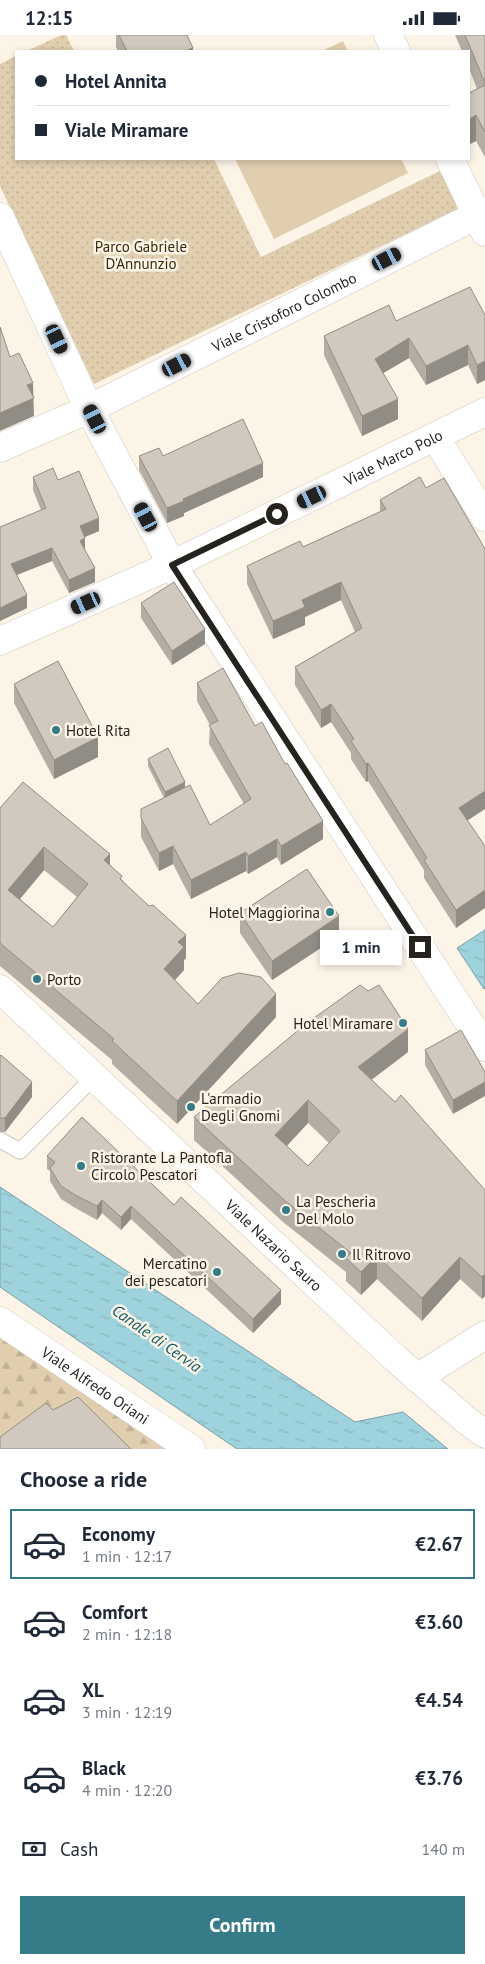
<!DOCTYPE html>
<html lang="en">
<head>
<meta charset="utf-8">
<style>
  body { margin:0; font-family:"PT Sans",sans-serif; background:#f6f6f7; color:#1f2937; height:100vh; display:flex; flex-direction:column; font-size:19px; white-space:nowrap }
  * { box-sizing:border-box; margin:0 }
  p { font-size:16px; color:#747a83 }
  .icon { flex:none; width:28px; height:28px; fill:none; stroke:currentColor; stroke-width:2; stroke-linecap:round; stroke-linejoin:round }
  .map { position:relative; height:1414px; overflow:hidden }
  .side { display:flex; flex-direction:column; background:#fff; flex:1 }
  .side>* { flex:none }
  .banner { position:absolute; left:15px; top:15px; width:455px; height:110px; border-radius:0px; box-shadow:0 2px 8px #0003; display:grid; align-content:center; height:110px; padding:0 20px; background:#fff }
  .end { position:absolute; width:22px; height:22px; margin:-11px; border:6px solid #26231f; background:#fff; box-shadow:0 0 0 2px #fff }
  .from { border-radius:50% }
  .bubble { position:absolute; height:35px; border-radius:0px; background:#fff; box-shadow:0 2px 8px #0003; font-size:16px; font-weight:800; line-height:35px; text-align:center }
  .car { position:absolute; width:15px; height:30px; margin:-15px -8px; border-radius:6px; box-shadow:0 0 4px 1px #0007; background:linear-gradient(#222 24%,#8ab4d8 0 40%,#222 0 76%,#8ab4d8 0 86%,#222 0) }
  .banner b { display:flex; align-items:center; gap:18px; height:48px; font-size:19px }
  .banner b+b { border-top:1px solid #e0e1e3 }
  .banner i { width:12px; height:12px; background:#1f2937 }
  ul { padding:0; list-style:none }
  li { display:flex; align-items:center; gap:15px; height:70px; margin:0 10px 8px; padding:0 10px; border:2px solid transparent; border-radius:0px }
  li div { flex:1 }
  li b { display:block; font-size:19px }
  li em { font-style:normal; font-weight:800 }
  li.current { border-color:#357c88 }
  li>.icon { width:45px; height:45px; stroke-width:1.5 }
  h2 { padding:0 20px; font-size:22px; line-height:60px }
  .pay { display:flex; align-items:center; gap:12px; height:55px; padding:0 20px; font-size:19px }
  .pay p { margin-inline-start:auto }
  .primary-button { display:flex; gap:10px; margin-top:auto; padding:10px 20px }
  .primary-button a { flex:1; height:58px; border-radius:0px; background:#357c88; color:#fff; font-size:20px; font-weight:800; line-height:58px; text-align:center }
  .status { display:flex; justify-content:space-between; align-items:center; height:35px; padding:0 25px; background:#fff; direction:ltr }
  .status svg { height:14px; fill:currentColor }
  .map>svg:first-child { display:block }
  .grass { fill:#e1ceaf }
  .forest { fill:url(#forest-firs) }
  .park { fill:url(#park-dots) }
  .water { fill:url(#water-ripples); stroke:#7a9ea4 }
  .lines { fill:none; stroke-linecap:round; stroke-linejoin:round }
  .service-casing { stroke:#d0c9bc; stroke-width:17 }
  .minor-casing { stroke:#d0c9bc; stroke-width:29 }
  .tertiary-casing { stroke:#d0c9bc; stroke-width:29 }
  .service { stroke:#fff; stroke-width:15 }
  .minor { stroke:#fff; stroke-width:28 }
  .tertiary { stroke:#fff; stroke-width:28 }
  .wall { fill:#b4ada3; fill-rule:evenodd }
  .shaded-wall { fill:#928d84 }
  .building { fill:#d1c9bd; stroke:#928d84; fill-rule:evenodd }
  .route { stroke:#26231f; stroke-width:6 }
  .poi-dot { fill:#357c88; stroke:#fbf4e7; stroke-width:2 }
  .labels { text-anchor:middle; dominant-baseline:central; stroke-width:5; stroke-linejoin:round; paint-order:stroke }
  .park-label { font-size:15px; fill:#392808; stroke:#fbf4e7 }
  .street-label { font-size:15px; fill:#26231f; stroke:#fbf4e7 }
  .poi-label { font-size:15px; fill:#26231f; stroke:#fbf4e7; text-anchor:start }
  .water-label { font-size:16px; font-style:italic; fill:#115964; stroke:#fbf4e7 }
</style>
</head>
<body>
<div class="status"><b>12:15</b><svg viewBox="0 0 49 12"><path d="M0 12V9h3v3zM5 12V6h3v6zM10 12V3h3v9zM15 12V0h3v12zM26 1h20v11H26zM47 4h2v5h-2z"/></svg></div>
<div class="map">
<svg width="485" height="1414" viewBox="0 0 485 1414">
  <defs>
    <pattern id="forest-firs" width="22" height="20" patternUnits="userSpaceOnUse" patternTransform="scale(1.25)"><rect width="22" height="20" fill="#e1ceaf"/><path d="M5 1l3.5 6h-7zM16 11l3.5 6h-7z" fill="#c1b196"/></pattern>
    <pattern id="park-dots" width="8" height="8" patternUnits="userSpaceOnUse" patternTransform="scale(1.25)"><rect width="8" height="8" fill="#e1ceaf"/><path d="M2 2h.1M6 6h.1" fill="none" stroke="#c1b196" stroke-width="1.8" stroke-linecap="round"/></pattern>
    <pattern id="water-ripples" width="26" height="14" patternUnits="userSpaceOnUse" patternTransform="scale(1.25)"><rect width="26" height="14" fill="#9ed3dd"/><path d="M2 4q2-2 4 0t4 0M15 11q2-2 4 0t4 0" fill="none" stroke="#88b5bd"/></pattern>
  </defs>
  <rect width="100%" height="100%" fill="#fbf4e7"/>
  <g class="grass">
    <path d="M 343,6 L 348,16 L 322,16 Z"/>
    <path d="M 235,124 L 401,124 L 408,138 L 274,204 Z"/>
  </g>
  <path class="forest" d="M 0,1301 L 169,1414 L 0,1414 Z"/>
  <g class="park">
    <path d="M 61,0 L 66,0 L 74,16 L 27,16 Z"/>
    <path d="M 16,21 L 16,124 L 214,124 L 261,222 L 440,136 L 458,174 L 94,349 L 0,151 L 0,29 Z"/>
  </g>
  <g class="water">
    <path d="M 485,895 L 485,953 L 484,954 L 457,913 Z"/>
    <path d="M 0,1152 L 355,1387 L 403,1377 L 448,1414 L 237,1414 L 0,1252 Z"/>
  </g>
  <g class="lines">
    <defs>
      <path id="service" d="M 0,1105 L 20,1116 L 94,1042"/>
      <g id="minor">
        <path d="M 388,0 L 396,16"/>
        <path d="M 450,124 L 485,197"/>
        <path d="M 0,182 L 89,374 L 172,530 L 485,1012"/>
        <path d="M 435,402 L 485,482"/>
        <path id="s1" d="M 0,413 L 89,374 L 485,176"/>
        <path id="s2" d="M 0,606 L 172,530 L 485,377"/>
      </g>
      <g id="tertiary">
        <path id="s3" d="M 0,954 L 396,1324 L 467,1386 L 485,1399"/>
        <path id="s4" d="M 0,1286 L 191,1414"/>
        <path d="M 417,1343 L 485,1300"/>
      </g>
    </defs>
    <use href="#service" class="service-casing"/>
    <use href="#minor" class="minor-casing"/>
    <use href="#tertiary" class="tertiary-casing"/>
    <use href="#service" class="service"/>
    <use href="#minor" class="minor"/>
    <use href="#tertiary" class="tertiary"/>
  </g>
  <g class="wall">
    <path d="M 116,0 L 187,0 L 193,16 L 118,16 L 116,12 Z"/>
    <path d="M 455,0 L 485,0 L 485,122 L 476,106 L 470,109 L 469,106 L 469,58 L 477,54 L 469,33 L 469,16 L 462,16 Z"/>
    <path d="M 485,280 L 485,345 L 477,349 L 468,330 L 426,350 L 409,323 L 383,338 L 398,384 L 362,401 L 324,320 L 324,301 L 396,286 Z"/>
    <path d="M 139,421 L 163,421 L 263,442 L 184,478 L 184,481 L 167,488 L 139,435 Z"/>
    <path d="M 33,442 L 58,445 L 99,496 L 85,502 L 85,516 L 95,547 L 69,558 L 52,526 L 17,540 L 27,573 L 0,586 L 0,492 L 41,475 L 33,455 Z"/>
    <path d="M 420,442 L 467,785 L 456,893 L 424,843 L 424,835 L 368,746 L 366,747 L 351,724 L 351,718 L 331,687 L 321,693 L 295,650 L 295,632 L 355,597 L 341,565 L 305,582 L 305,590 L 273,604 L 247,549 L 247,531 L 303,512 L 380,477 L 380,465 Z"/>
    <path d="M 141,568 L 205,609 L 172,630 L 141,583 Z"/>
    <path d="M 197,648 L 255,691 L 323,804 L 281,830 L 277,822 L 248,839 L 246,836 L 191,864 L 173,829 L 159,836 L 141,802 L 141,774 L 164,763 L 148,731 L 148,724 L 185,753 L 210,790 L 244,769 L 209,709 L 210,690 L 197,666 Z"/>
    <path d="M 14,649 L 98,722 L 54,744 L 14,668 Z"/>
    <path d="M 0,773 L 110,830 L 186,923 L 184,925 L 184,935 L 175,945 L 198,969 L 276,982 L 177,1089 L 112,1029 L 112,1025 L 0,931 ZM 44,835 L 77,862 L 53,892 L 20,864 Z"/>
    <path d="M 240,878 L 339,901 L 272,945 L 240,898 Z"/>
    <path d="M 461,995 L 453,1079 L 425,1030 L 425,1015 Z"/>
    <path d="M 408,1017 L 371,1045 L 485,1155 L 485,1261 L 482,1264 L 460,1244 L 422,1286 L 377,1244 L 361,1260 L 346,1246 L 346,1237 L 283,1187 L 194,1105 L 194,1082 ZM 308,1088 L 329,1108 L 308,1131 L 287,1111 Z"/>
    <path d="M 0,1021 L 32,1062 L 5,1097 L 0,1097 Z"/>
    <path d="M 47,1121 L 174,1170 L 281,1269 L 253,1298 L 131,1184 L 121,1195 L 102,1178 L 97,1185 L 77,1174 L 61,1164 L 50,1146 L 50,1136 L 47,1134 Z"/>
  </g>
  <g class="shaded-wall">
    <path d="M 193,13 L 193,16 L 185,16 Z"/>
    <path d="M 476,80 L 476,106 L 470,109 L 470,84 Z"/>
    <path d="M 409,303 L 409,323 L 375,343 L 375,324 Z"/>
    <path d="M 468,310 L 468,330 L 426,350 L 426,331 Z"/>
    <path d="M 485,326 L 485,345 L 477,349 L 477,330 Z"/>
    <path d="M 33,348 L 34,381 L 0,396 L 0,378 L 27,350 Z"/>
    <path d="M 398,364 L 398,384 L 362,401 L 362,381 Z"/>
    <path d="M 263,428 L 263,442 L 184,478 L 184,481 L 167,488 L 167,473 L 183,464 Z"/>
    <path d="M 99,483 L 99,496 L 80,504 L 80,491 Z"/>
    <path d="M 85,503 L 85,516 L 80,506 Z"/>
    <path d="M 52,513 L 52,526 L 11,542 L 11,529 Z"/>
    <path d="M 95,533 L 95,547 L 69,558 L 69,545 Z"/>
    <path d="M 341,547 L 341,565 L 305,582 L 305,590 L 273,604 L 273,586 L 302,565 Z"/>
    <path d="M 27,560 L 27,573 L 0,586 L 0,573 Z"/>
    <path d="M 205,594 L 205,609 L 172,630 L 172,616 Z"/>
    <path d="M 331,669 L 331,687 L 321,693 L 321,675 Z"/>
    <path d="M 98,702 L 98,722 L 54,744 L 54,725 Z"/>
    <path d="M 368,728 L 368,746 L 366,747 L 366,729 Z"/>
    <path d="M 185,747 L 185,755 L 165,765 L 165,757 Z"/>
    <path d="M 485,756 L 485,774 L 459,791 L 459,773 Z"/>
    <path d="M 323,786 L 323,804 L 281,830 L 281,811 Z"/>
    <path d="M 277,804 L 277,822 L 248,839 L 248,821 Z"/>
    <path d="M 173,811 L 173,829 L 159,836 L 159,818 Z"/>
    <path d="M 44,812 L 44,835 L 8,878 L 8,855 Z"/>
    <path d="M 246,817 L 246,836 L 191,864 L 191,845 Z"/>
    <path d="M 110,819 L 110,842 L 104,825 Z"/>
    <path d="M 485,855 L 485,873 L 456,893 L 456,875 Z"/>
    <path d="M 339,881 L 339,901 L 272,945 L 272,926 Z"/>
    <path d="M 186,900 L 186,923 L 184,925 L 184,935 L 164,957 L 164,934 L 178,907 Z"/>
    <path d="M 276,959 L 276,982 L 177,1089 L 177,1066 Z"/>
    <path d="M 408,994 L 408,1017 L 358,1055 L 358,1032 Z"/>
    <path d="M 32,1047 L 32,1062 L 5,1097 L 5,1083 Z"/>
    <path d="M 485,1047 L 485,1061 L 453,1079 L 453,1065 Z"/>
    <path d="M 308,1065 L 308,1088 L 275,1123 L 275,1100 Z"/>
    <path d="M 102,1165 L 102,1178 L 97,1185 L 97,1171 Z"/>
    <path d="M 131,1171 L 131,1184 L 121,1195 L 121,1182 Z"/>
    <path d="M 377,1221 L 377,1244 L 361,1260 L 361,1237 Z"/>
    <path d="M 460,1222 L 460,1244 L 422,1286 L 422,1263 Z"/>
    <path d="M 485,1239 L 485,1261 L 482,1264 L 482,1242 Z"/>
    <path d="M 281,1255 L 281,1269 L 253,1298 L 253,1284 Z"/>
  </g>
  <g class="building">
    <path d="M 119,0 L 187,0 L 193,13 L 185,16 L 127,16 Z"/>
    <path d="M 465,0 L 485,0 L 485,48 Z"/>
    <path d="M 485,50 L 485,97 L 476,80 L 470,84 L 469,80 L 469,58 Z"/>
    <path d="M 470,252 L 485,280 L 485,326 L 477,330 L 468,310 L 426,331 L 409,303 L 375,324 L 398,364 L 362,381 L 324,301 L 389,270 L 396,286 Z"/>
    <path d="M 0,292 L 10,322 L 19,318 L 33,348 L 27,350 L 34,363 L 0,378 Z"/>
    <path d="M 243,384 L 263,428 L 183,464 L 184,466 L 167,473 L 139,421 L 159,413 L 163,421 Z"/>
    <path d="M 53,433 L 58,445 L 79,436 L 99,483 L 80,491 L 85,503 L 80,506 L 95,533 L 69,545 L 52,513 L 11,529 L 27,560 L 0,573 L 0,492 L 46,473 L 33,442 Z"/>
    <path d="M 420,442 L 426,453 L 444,443 L 485,514 L 485,756 L 459,773 L 485,811 L 485,855 L 456,875 L 424,825 L 427,823 L 368,728 L 366,729 L 351,706 L 354,704 L 331,669 L 321,675 L 295,632 L 362,593 L 341,547 L 302,565 L 305,572 L 273,586 L 247,531 L 300,506 L 303,512 L 386,474 L 380,465 Z"/>
    <path d="M 174,547 L 205,594 L 172,616 L 141,568 Z"/>
    <path d="M 58,626 L 98,702 L 54,725 L 14,649 Z"/>
    <path d="M 223,633 L 255,691 L 262,687 L 285,729 L 287,728 L 323,786 L 281,811 L 277,804 L 248,821 L 246,817 L 191,845 L 173,811 L 159,818 L 141,783 L 141,774 L 190,750 L 210,790 L 251,764 L 209,690 L 218,686 L 197,648 Z"/>
    <path d="M 168,713 L 185,747 L 165,757 L 148,724 Z"/>
    <path d="M 23,747 L 110,819 L 104,825 L 122,841 L 120,844 L 149,871 L 153,870 L 186,900 L 178,907 L 184,912 L 164,934 L 198,969 L 222,943 L 239,938 L 261,942 L 276,959 L 177,1066 L 112,1006 L 114,1004 L 0,908 L 0,773 ZM 44,812 L 88,849 L 53,892 L 8,855 Z"/>
    <path d="M 307,834 L 339,881 L 272,926 L 240,878 Z"/>
    <path d="M 360,950 L 368,956 L 379,950 L 408,994 L 358,1032 L 395,1067 L 401,1060 L 485,1155 L 485,1239 L 482,1242 L 460,1222 L 422,1263 L 377,1221 L 361,1237 L 346,1223 L 351,1218 L 283,1164 L 194,1082 L 307,988 ZM 308,1065 L 340,1096 L 308,1131 L 275,1100 Z"/>
    <path d="M 461,995 L 485,1037 L 485,1047 L 453,1065 L 425,1015 Z"/>
    <path d="M 1,1020 L 32,1047 L 5,1083 L 0,1083 L 0,1021 Z"/>
    <path d="M 82,1082 L 174,1170 L 181,1162 L 281,1255 L 253,1284 L 131,1171 L 121,1182 L 102,1165 L 97,1171 L 77,1161 L 61,1151 L 50,1133 L 55,1127 L 47,1121 Z"/>
    <path d="M 78,1362 L 131,1414 L 0,1414 L 0,1402 L 46,1368 L 53,1375 Z"/>
  </g>
  <g class="lines">
    <path class="route" d="M 277,479 L 172,530 L 420,912"/>
  </g>
  <g class="poi-dot">
    <circle cx="56" cy="695" r="5"/>
    <circle cx="330" cy="877" r="5"/>
    <circle cx="37" cy="944" r="5"/>
    <circle cx="403" cy="988" r="5"/>
    <circle cx="191" cy="1072" r="5"/>
    <circle cx="81" cy="1131" r="5"/>
    <circle cx="286" cy="1175" r="5"/>
    <circle cx="342" cy="1219" r="5"/>
    <circle cx="217" cy="1237" r="5"/>
  </g>
  <g class="labels">
    <g class="park-label">
      <text x="141" y="211">Parco Gabriele<tspan x="141" dy="17">D'Annunzio</tspan></text>
    </g>
    <g class="street-label">
      <text stroke="none"><textPath href="#s1" startOffset="315">Viale Cristoforo Colombo</textPath></text>
      <text stroke="none"><textPath href="#s2" startOffset="434">Viale Marco Polo</textPath></text>
      <text stroke="none"><textPath href="#s3" startOffset="375">Viale Nazario Sauro</textPath></text>
      <text stroke="none"><textPath href="#s4" startOffset="115">Viale Alfredo Oriani</textPath></text>
    </g>
    <g class="poi-label">
      <text x="66" y="695">Hotel Rita</text>
      <text x="320" y="877" text-anchor="end">Hotel Maggiorina</text>
      <text x="47" y="944">Porto</text>
      <text x="393" y="988" text-anchor="end">Hotel Miramare</text>
      <text x="201" y="1063">L'armadio<tspan x="201" dy="17">Degli Gnomi</tspan></text>
      <text x="91" y="1122">Ristorante La Pantofla<tspan x="91" dy="17">Circolo Pescatori</tspan></text>
      <text x="296" y="1166">La Pescheria<tspan x="296" dy="17">Del Molo</tspan></text>
      <text x="352" y="1219">Il Ritrovo</text>
      <text x="207" y="1228" text-anchor="end">Mercatino<tspan x="207" dy="17">dei pescatori</tspan></text>
    </g>
    <g class="water-label">
      <text transform="translate(157 1303) rotate(35)">Canale di Cervia</text>
    </g>
  </g>
</svg>
<i class="end from" style="left:277px;top:479px"></i>
<i class="end" style="left:420px;top:912px"></i>
<div class="bubble" style="left:320px;top:895px;width:82px">1 min</div>
<i class="car" style="left:387px;top:224px;rotate:63deg"></i>
<i class="car" style="left:57px;top:304px;rotate:155deg"></i>
<i class="car" style="left:177px;top:330px;rotate:63deg"></i>
<i class="car" style="left:95px;top:384px;rotate:333deg"></i>
<i class="car" style="left:312px;top:462px;rotate:244deg"></i>
<i class="car" style="left:146px;top:482px;rotate:332deg"></i>
<i class="car" style="left:86px;top:568px;rotate:246deg"></i>
<div class="banner">
<b><i class="from"></i>Hotel Annita</b>
<b><i></i>Viale Miramare</b>
</div>
</div>
<section class="side">
<h2>Choose a ride</h2>
<ul>
<li class="current"><svg class="icon" aria-label="car" viewBox="0 0 24 24"><path d="M5 17H2v-5l4-1 3-4h7l3 4 3 1v5h-3M9 17h6M6 11h13"/><circle cx="7" cy="17" r="2"/><circle cx="17" cy="17" r="2"/></svg><div><b>Economy</b><p>1 min · 12:17</p></div><em>€2.67</em></li>
<li><svg class="icon" aria-label="car" viewBox="0 0 24 24"><path d="M5 17H2v-5l4-1 3-4h7l3 4 3 1v5h-3M9 17h6M6 11h13"/><circle cx="7" cy="17" r="2"/><circle cx="17" cy="17" r="2"/></svg><div><b>Comfort</b><p>2 min · 12:18</p></div><em>€3.60</em></li>
<li><svg class="icon" aria-label="car" viewBox="0 0 24 24"><path d="M5 17H2v-5l4-1 3-4h7l3 4 3 1v5h-3M9 17h6M6 11h13"/><circle cx="7" cy="17" r="2"/><circle cx="17" cy="17" r="2"/></svg><div><b>XL</b><p>3 min · 12:19</p></div><em>€4.54</em></li>
<li><svg class="icon" aria-label="car" viewBox="0 0 24 24"><path d="M5 17H2v-5l4-1 3-4h7l3 4 3 1v5h-3M9 17h6M6 11h13"/><circle cx="7" cy="17" r="2"/><circle cx="17" cy="17" r="2"/></svg><div><b>Black</b><p>4 min · 12:20</p></div><em>€3.76</em></li>
</ul>
<div class="pay"><svg class="icon" aria-label="cash" viewBox="0 0 24 24"><path d="M3 7h18v10H3z"/><circle cx="12" cy="12" r="2"/></svg>Cash<p>140 m</p></div>
<div class="primary-button"><a>Confirm</a></div>
</section>
</body>
</html>
